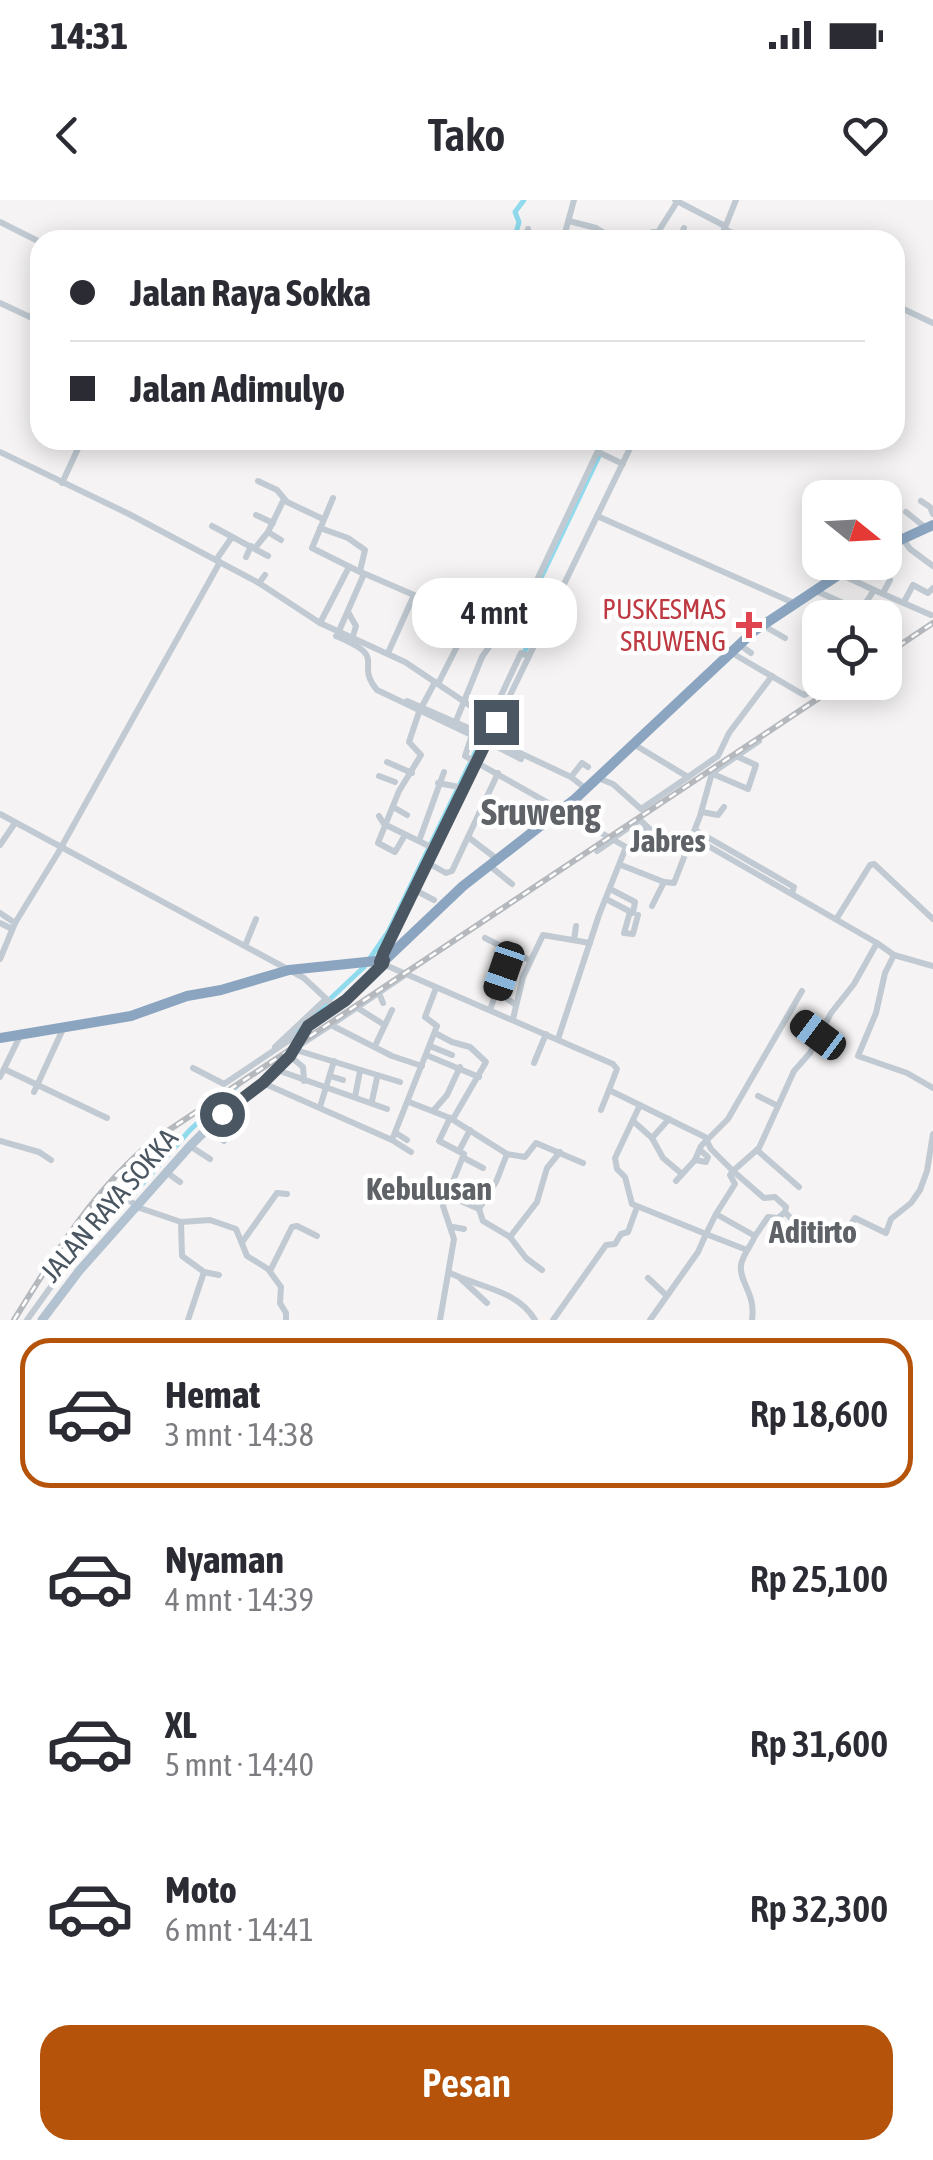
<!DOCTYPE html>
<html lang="id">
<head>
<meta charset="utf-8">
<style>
  body { margin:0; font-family:"Asap Condensed",sans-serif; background:#f7f7f7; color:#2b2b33; height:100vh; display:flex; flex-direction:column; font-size:38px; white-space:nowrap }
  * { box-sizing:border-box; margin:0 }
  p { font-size:32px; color:#7c7c81 }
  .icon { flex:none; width:55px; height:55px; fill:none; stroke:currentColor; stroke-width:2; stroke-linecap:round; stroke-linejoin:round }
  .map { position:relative; height:1120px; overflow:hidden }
  .details { display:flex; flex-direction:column; background:#fff; flex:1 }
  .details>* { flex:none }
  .guide { position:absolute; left:30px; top:30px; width:875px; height:220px; border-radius:30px; box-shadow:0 5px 25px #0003; display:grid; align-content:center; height:220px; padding:0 40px; background:#fff }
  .needle { width:65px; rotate:108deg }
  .controls { position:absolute; left:802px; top:280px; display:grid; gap:20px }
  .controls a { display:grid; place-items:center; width:100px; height:100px; border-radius:20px; background:#fff; box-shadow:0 5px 25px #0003; font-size:50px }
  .end { position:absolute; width:45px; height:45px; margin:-22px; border:12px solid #4a5661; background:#fff; box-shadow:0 0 0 5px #fff }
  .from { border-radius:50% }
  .bubble { position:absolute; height:70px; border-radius:30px; background:#fff; box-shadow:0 5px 25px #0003; font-size:32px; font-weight:600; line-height:70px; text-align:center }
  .car { position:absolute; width:30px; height:60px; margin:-30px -15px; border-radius:12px; box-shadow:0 0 8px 2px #0007; background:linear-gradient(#222 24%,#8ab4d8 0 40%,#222 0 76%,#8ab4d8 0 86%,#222 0) }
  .guide b { display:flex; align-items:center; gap:35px; height:95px; font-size:38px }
  .guide b+b { border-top:2px solid #e1e1e2 }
  .guide i { width:25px; height:25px; background:#2b2b33 }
  ul { padding:18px 0 0; list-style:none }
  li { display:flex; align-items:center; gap:30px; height:150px; margin:0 20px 15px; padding:0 20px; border:5px solid transparent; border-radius:30px }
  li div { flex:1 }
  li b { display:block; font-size:38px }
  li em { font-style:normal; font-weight:600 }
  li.on { border-color:#b45309 }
  li>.icon { width:90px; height:90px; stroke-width:1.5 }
  .cta { display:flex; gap:20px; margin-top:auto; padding:20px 40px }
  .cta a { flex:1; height:115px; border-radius:30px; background:#b45309; color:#fff; font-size:40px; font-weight:600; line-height:115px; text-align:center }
  .status { display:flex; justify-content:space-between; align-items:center; height:70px; padding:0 50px; background:#fff; direction:ltr }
  .status svg { height:28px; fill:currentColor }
  header { display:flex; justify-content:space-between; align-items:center; height:130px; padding:0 40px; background:#fff; font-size:45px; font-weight:600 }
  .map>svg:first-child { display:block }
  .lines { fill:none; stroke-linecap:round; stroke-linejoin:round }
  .canal { stroke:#90daee; stroke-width:5 }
  .minor { stroke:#c1cad2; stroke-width:6 }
  .major { stroke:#b3c2d1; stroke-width:9 }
  .highway { stroke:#8ba5c1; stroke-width:10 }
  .rail-casing { stroke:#b5b8bd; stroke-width:6 }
  .rail { stroke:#fff; stroke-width:2.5; stroke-dasharray:8; stroke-linecap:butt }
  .route { stroke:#4a5661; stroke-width:12 }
  .health-dot { fill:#e0444e; stroke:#fff; stroke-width:4 }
  .labels { text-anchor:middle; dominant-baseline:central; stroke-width:9; stroke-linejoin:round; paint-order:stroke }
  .health-label { font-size:28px; fill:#be3a42; stroke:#fff; text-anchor:end }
  .street-label { font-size:28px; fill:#4a5661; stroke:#fff }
  .quarter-label { font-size:32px; font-weight:bold; fill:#5f6368; stroke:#fff }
  .district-label { font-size:38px; font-weight:bold; fill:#5f6368; stroke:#fff }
</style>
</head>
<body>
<div class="status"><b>14:31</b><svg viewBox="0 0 49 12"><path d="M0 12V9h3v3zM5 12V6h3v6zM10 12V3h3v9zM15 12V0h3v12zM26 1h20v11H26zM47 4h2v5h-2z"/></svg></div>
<header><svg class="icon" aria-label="back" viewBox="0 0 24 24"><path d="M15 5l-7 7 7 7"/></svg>Tako<svg class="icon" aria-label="heart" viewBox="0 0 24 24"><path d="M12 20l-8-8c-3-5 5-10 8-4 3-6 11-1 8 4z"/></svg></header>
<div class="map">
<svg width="933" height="1120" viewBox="0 0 933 1120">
  <rect width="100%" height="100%" fill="#f5f3f3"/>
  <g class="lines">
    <g class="canal">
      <path d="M 514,40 L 519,22 L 515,12 L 524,0"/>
      <path d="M 523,455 L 534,432 L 520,422 L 600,254"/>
      <path d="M 292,835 L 364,767 L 388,732 L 492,518"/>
      <path d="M 127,1001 L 190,930 L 239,884"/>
    </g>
    <g class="minor">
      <path d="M 675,0 L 725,26"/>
      <path d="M 569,21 L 596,28 L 616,40"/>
      <path d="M 0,22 L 40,42"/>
      <path d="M 724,29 L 748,40"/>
      <path d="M 525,40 L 528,29"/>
      <path d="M 563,40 L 574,0"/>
      <path d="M 648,40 L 652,32 L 658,32 L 677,2"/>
      <path d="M 679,40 L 684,28"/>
      <path d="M 720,40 L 736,0"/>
      <path d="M 0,103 L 30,117 L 40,105"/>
      <path d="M 895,105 L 933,123"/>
      <path d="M 0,252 L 129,314 L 259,383 L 320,423 L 405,462 L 496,523"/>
      <path d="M 598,252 L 623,264"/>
      <path d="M 258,281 L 277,290 L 287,302 L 323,319"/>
      <path d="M 62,283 L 82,240"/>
      <path d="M 333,298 L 312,348 L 364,374 L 339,431"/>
      <path d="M 921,301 L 930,307 L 933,314"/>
      <path d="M 906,312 L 926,328"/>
      <path d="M 256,315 L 273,323"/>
      <path d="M 597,316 L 794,403"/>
      <path d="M 212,326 L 268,356"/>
      <path d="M 320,328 L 348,338 L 365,350 L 360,371"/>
      <path d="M 268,332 L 281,340"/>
      <path d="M 903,339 L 910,349 L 933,366"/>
      <path d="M 255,348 L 268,332 L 284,299"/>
      <path d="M 246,357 L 251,346"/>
      <path d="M 216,360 L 232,337"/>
      <path d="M 363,373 L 414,395 L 388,453"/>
      <path d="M 840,374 L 874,390 L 856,418"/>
      <path d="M 259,383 L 265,375"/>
      <path d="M 874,390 L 931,415"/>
      <path d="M 816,391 L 841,402"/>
      <path d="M 883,393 L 890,380"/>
      <path d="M 414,395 L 453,409 L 459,423 L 467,427"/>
      <path d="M 904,402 L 913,385 L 928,393 L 933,388"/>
      <path d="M 348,412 L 356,426 L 353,436"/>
      <path d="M 320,423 L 349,367"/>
      <path d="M 764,426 L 785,438"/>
      <path d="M 336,436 C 391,459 353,461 377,490 L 480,539"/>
      <path d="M 536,443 L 512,433 L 603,240"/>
      <path d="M 740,445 L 751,453"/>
      <path d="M 732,453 L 804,495 L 810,492 L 820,474"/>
      <path d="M 438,484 L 478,405"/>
      <path d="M 407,501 L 482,534"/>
      <path d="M 490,519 L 521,453 L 529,456"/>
      <path d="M 454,526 L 482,457 L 500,431 L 512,433"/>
      <path d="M 488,538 L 571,577 L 586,589"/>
      <path d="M 492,544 L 521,559"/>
      <path d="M 635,545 L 688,577 L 718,556 L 729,533 L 772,476"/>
      <path d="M 387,562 L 412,573"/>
      <path d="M 713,574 L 748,589 L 756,565 L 736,556"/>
      <path d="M 379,576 L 395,582"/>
      <path d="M 571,577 L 582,563 L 588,567"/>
      <path d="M 598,578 L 613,584 L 641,609 L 688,577"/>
      <path d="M 438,583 L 464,588"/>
      <path d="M 393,607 L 407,615"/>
      <path d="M 702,612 L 718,615 L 724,607"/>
      <path d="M 0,614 L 304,778 L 335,807"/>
      <path d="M 379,616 L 384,624 L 435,649"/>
      <path d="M 695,630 L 794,687 L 792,693"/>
      <path d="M 405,635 L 395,652 L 378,643 L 399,591 L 421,555 L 409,542 L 419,512 L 435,482"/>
      <path d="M 468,637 L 497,659"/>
      <path d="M 419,641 L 444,572"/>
      <path d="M 0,645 L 15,623"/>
      <path d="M 637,645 L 660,653"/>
      <path d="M 597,651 L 613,640"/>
      <path d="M 634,651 L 646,627"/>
      <path d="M 428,663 L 446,673 L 452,671 L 498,573"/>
      <path d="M 621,665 L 664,682 L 674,683 L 700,616 L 712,573 L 759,541"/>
      <path d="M 490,666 L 512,684"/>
      <path d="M 610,689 L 635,702 L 633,713"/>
      <path d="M 415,690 L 434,700"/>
      <path d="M 606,699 L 631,712"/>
      <path d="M 652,706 L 664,682"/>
      <path d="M 630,712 L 624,733 L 633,734 L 638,715"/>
      <path d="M 0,713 L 15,723"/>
      <path d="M 837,718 L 870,665 L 874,664 L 933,719"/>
      <path d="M 0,723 L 12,729"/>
      <path d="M 485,738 L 529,760"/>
      <path d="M 574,740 L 576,726"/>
      <path d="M 877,743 L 894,755 L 933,766"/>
      <path d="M 245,746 L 256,719"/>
      <path d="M 894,755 L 885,773 L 876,813 L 858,856 L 907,873 L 933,888"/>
      <path d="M 0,759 L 15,723 L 58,653 L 220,362"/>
      <path d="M 381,761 L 634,240"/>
      <path d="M 383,764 L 613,864 L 617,869 L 609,890 L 705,937 L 711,949 L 733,971 L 759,948 L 794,871 L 810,853 L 831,813 L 854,784 L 877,743 L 689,635 L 655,634 L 640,620 L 612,639 L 465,556 L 472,535"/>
      <path d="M 496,791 L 516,805"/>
      <path d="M 379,793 L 383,803"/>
      <path d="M 356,807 L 383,824"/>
      <path d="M 490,810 L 512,746"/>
      <path d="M 513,819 L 523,777 L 543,735 L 590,743"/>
      <path d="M 331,825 L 405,775"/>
      <path d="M 795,826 L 801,822 L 818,835"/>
      <path d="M 435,833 L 452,842 L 470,847 L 486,862 L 453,919"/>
      <path d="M 558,839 L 599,715 L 626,647 L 612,639"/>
      <path d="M 300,845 L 331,825 L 392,856 L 422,866"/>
      <path d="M 375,846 L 392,810"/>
      <path d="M 430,846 L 452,855"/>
      <path d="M 275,847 L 326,799"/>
      <path d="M 296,850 L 400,882"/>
      <path d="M 426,855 L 479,877"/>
      <path d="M 291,857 L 303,867 L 304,881"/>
      <path d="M 534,863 L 546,834"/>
      <path d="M 193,868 L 224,884 L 303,831"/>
      <path d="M 4,869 L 107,918"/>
      <path d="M 277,870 L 387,909"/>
      <path d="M 330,876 L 343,880"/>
      <path d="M 0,877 L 20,836"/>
      <path d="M 263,883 L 392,940 L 437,826 L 425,817 L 436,788"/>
      <path d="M 34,892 L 63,829"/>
      <path d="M 758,896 L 778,906"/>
      <path d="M 355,897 L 360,871"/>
      <path d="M 372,901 L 377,878"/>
      <path d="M 409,902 L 450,918 L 439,941 L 464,954 L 443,1006 L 454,1039 L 440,1120"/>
      <path d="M 640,905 L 615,958 L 617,969 L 625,977 L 632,1004 L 706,1034 L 716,1014"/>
      <path d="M 320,907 L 334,861"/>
      <path d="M 601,910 L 609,890"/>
      <path d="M 433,911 L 447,895 L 460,867"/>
      <path d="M 450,918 L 507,954 L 525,957 L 536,943 L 583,963"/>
      <path d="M 669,919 L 652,938 L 663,958 L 682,974"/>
      <path d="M 633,921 L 652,938"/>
      <path d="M 206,930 L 224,941"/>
      <path d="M 396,933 L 407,940"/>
      <path d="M 392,940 L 411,952"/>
      <path d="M 0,941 L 39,952 L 51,960"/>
      <path d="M 190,946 L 210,959"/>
      <path d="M 460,949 L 470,930"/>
      <path d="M 757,950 L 799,987"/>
      <path d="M 464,958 L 483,968"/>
      <path d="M 695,960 L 706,962 L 708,957 L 700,950"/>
      <path d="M 166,972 L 180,982"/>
      <path d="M 676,981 L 695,960 L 701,946 L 728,919 L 802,791"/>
      <path d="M 447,995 L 479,1009 L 496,982 L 507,954"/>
      <path d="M 137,1007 L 181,1022 L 182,1056 L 204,1072 L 188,1120"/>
      <path d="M 479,1009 L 483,1021 L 510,1037 L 526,1058 L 542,1070"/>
      <path d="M 181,1022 L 210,1020 L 236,1029 L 247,1056 L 268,1069 L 281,1087 L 280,1103 L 286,1113 L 286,1120"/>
      <path d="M 453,1027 L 464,1029"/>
      <path d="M 755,1036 L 768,1017 L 778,1018 L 785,1012 L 797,1025 L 835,1041 L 841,1039 L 855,1018 L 886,1033 L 891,1019 L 911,1003 L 920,990 L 927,971 L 933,934"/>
      <path d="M 510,1037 L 537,1002 L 547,968 L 560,952"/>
      <path d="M 243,1041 L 277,993 L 287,994"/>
      <path d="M 270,1071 L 292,1027 L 297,1026 L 317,1036"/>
      <path d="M 204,1072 L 219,1075"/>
      <path d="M 450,1073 C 478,1087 518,1090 535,1120"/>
      <path d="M 648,1078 L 665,1094"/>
      <path d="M 461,1079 L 487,1103"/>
      <path d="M 27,1120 L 60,1074 L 126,998 L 137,1006"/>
      <path d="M 553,1120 L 606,1045 L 615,1044 L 621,1034 L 628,1032 L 637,1007"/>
      <path d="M 650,1120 L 698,1052 L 706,1034 L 747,1050"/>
      <path d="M 752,1120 C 756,1093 739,1083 741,1065 C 743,1054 751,1046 755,1036 L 716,1014 L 735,984 L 730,975 L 733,971 L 764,998 L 775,997 L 786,1007 L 785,1012"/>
    </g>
    <path class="major" d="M 42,1120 L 79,1071 L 190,946 L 222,914 L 263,883 L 291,857 L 307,825 L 346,800 L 385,760"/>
    <g class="highway">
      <path d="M 885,347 L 933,325"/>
      <path d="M 0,838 L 131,816 L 187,796 L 221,790 L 289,770 L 385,760 L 463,686 L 575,599 L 754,431 L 858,362"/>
    </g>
    <defs>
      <g id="rail">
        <path d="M 885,455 L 933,423"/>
        <path d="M 14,1120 C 55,1054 93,990 154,940 L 843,482"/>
      </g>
    </defs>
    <use href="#rail" class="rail-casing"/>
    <use href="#rail" class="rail"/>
  </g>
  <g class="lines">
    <path class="route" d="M 222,914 L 263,883 L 290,856 L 308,826 L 346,800 L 383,764 L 384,760 L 380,762 L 383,754 L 496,522"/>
  </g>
  <path class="health-dot" d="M744 410h10v10h10v10h-10v10h-10v-10h-10v-10h10z"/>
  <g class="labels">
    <g class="health-label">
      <text x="726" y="409">PUSKESMAS<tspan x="726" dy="32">SRUWENG</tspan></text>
    </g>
    <g class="street-label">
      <text transform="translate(109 1005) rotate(-49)">JALAN RAYA SOKKA</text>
    </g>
    <g class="quarter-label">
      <text x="668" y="640">Jabres</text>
      <text x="429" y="988">Kebulusan</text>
      <text x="813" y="1031">Aditirto</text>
    </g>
    <g class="district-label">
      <text x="541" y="611">Sruweng</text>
    </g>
  </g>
</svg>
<div class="controls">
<a><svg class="needle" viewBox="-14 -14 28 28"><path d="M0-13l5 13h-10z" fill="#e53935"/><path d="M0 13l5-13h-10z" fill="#7c7c81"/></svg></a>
<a><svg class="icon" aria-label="locate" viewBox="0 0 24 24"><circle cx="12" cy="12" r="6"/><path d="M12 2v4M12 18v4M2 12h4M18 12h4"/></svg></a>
</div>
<i class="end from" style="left:222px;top:914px"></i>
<i class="end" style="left:496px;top:522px"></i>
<div class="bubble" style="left:412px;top:378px;width:165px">4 mnt</div>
<i class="car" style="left:504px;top:771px;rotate:199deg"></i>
<i class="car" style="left:818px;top:835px;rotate:307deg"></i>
<div class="guide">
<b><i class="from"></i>Jalan Raya Sokka</b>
<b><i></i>Jalan Adimulyo</b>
</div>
</div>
<section class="details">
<ul>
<li class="on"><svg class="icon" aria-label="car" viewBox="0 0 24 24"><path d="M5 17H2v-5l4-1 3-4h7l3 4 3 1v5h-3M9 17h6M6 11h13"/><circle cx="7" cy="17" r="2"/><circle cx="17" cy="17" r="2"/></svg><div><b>Hemat</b><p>3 mnt · 14:38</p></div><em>Rp 18,600</em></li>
<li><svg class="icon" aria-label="car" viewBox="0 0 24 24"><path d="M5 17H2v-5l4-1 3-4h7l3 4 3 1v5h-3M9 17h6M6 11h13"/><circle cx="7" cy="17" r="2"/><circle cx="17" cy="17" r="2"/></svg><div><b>Nyaman</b><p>4 mnt · 14:39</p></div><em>Rp 25,100</em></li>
<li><svg class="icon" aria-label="car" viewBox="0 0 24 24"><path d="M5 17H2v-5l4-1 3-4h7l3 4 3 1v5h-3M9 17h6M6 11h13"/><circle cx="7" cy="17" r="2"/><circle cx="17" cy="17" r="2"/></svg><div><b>XL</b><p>5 mnt · 14:40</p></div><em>Rp 31,600</em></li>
<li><svg class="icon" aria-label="car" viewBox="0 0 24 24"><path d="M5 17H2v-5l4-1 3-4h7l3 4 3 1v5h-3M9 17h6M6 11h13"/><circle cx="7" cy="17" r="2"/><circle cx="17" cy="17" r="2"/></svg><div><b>Moto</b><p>6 mnt · 14:41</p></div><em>Rp 32,300</em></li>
</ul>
<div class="cta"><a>Pesan</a></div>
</section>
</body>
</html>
